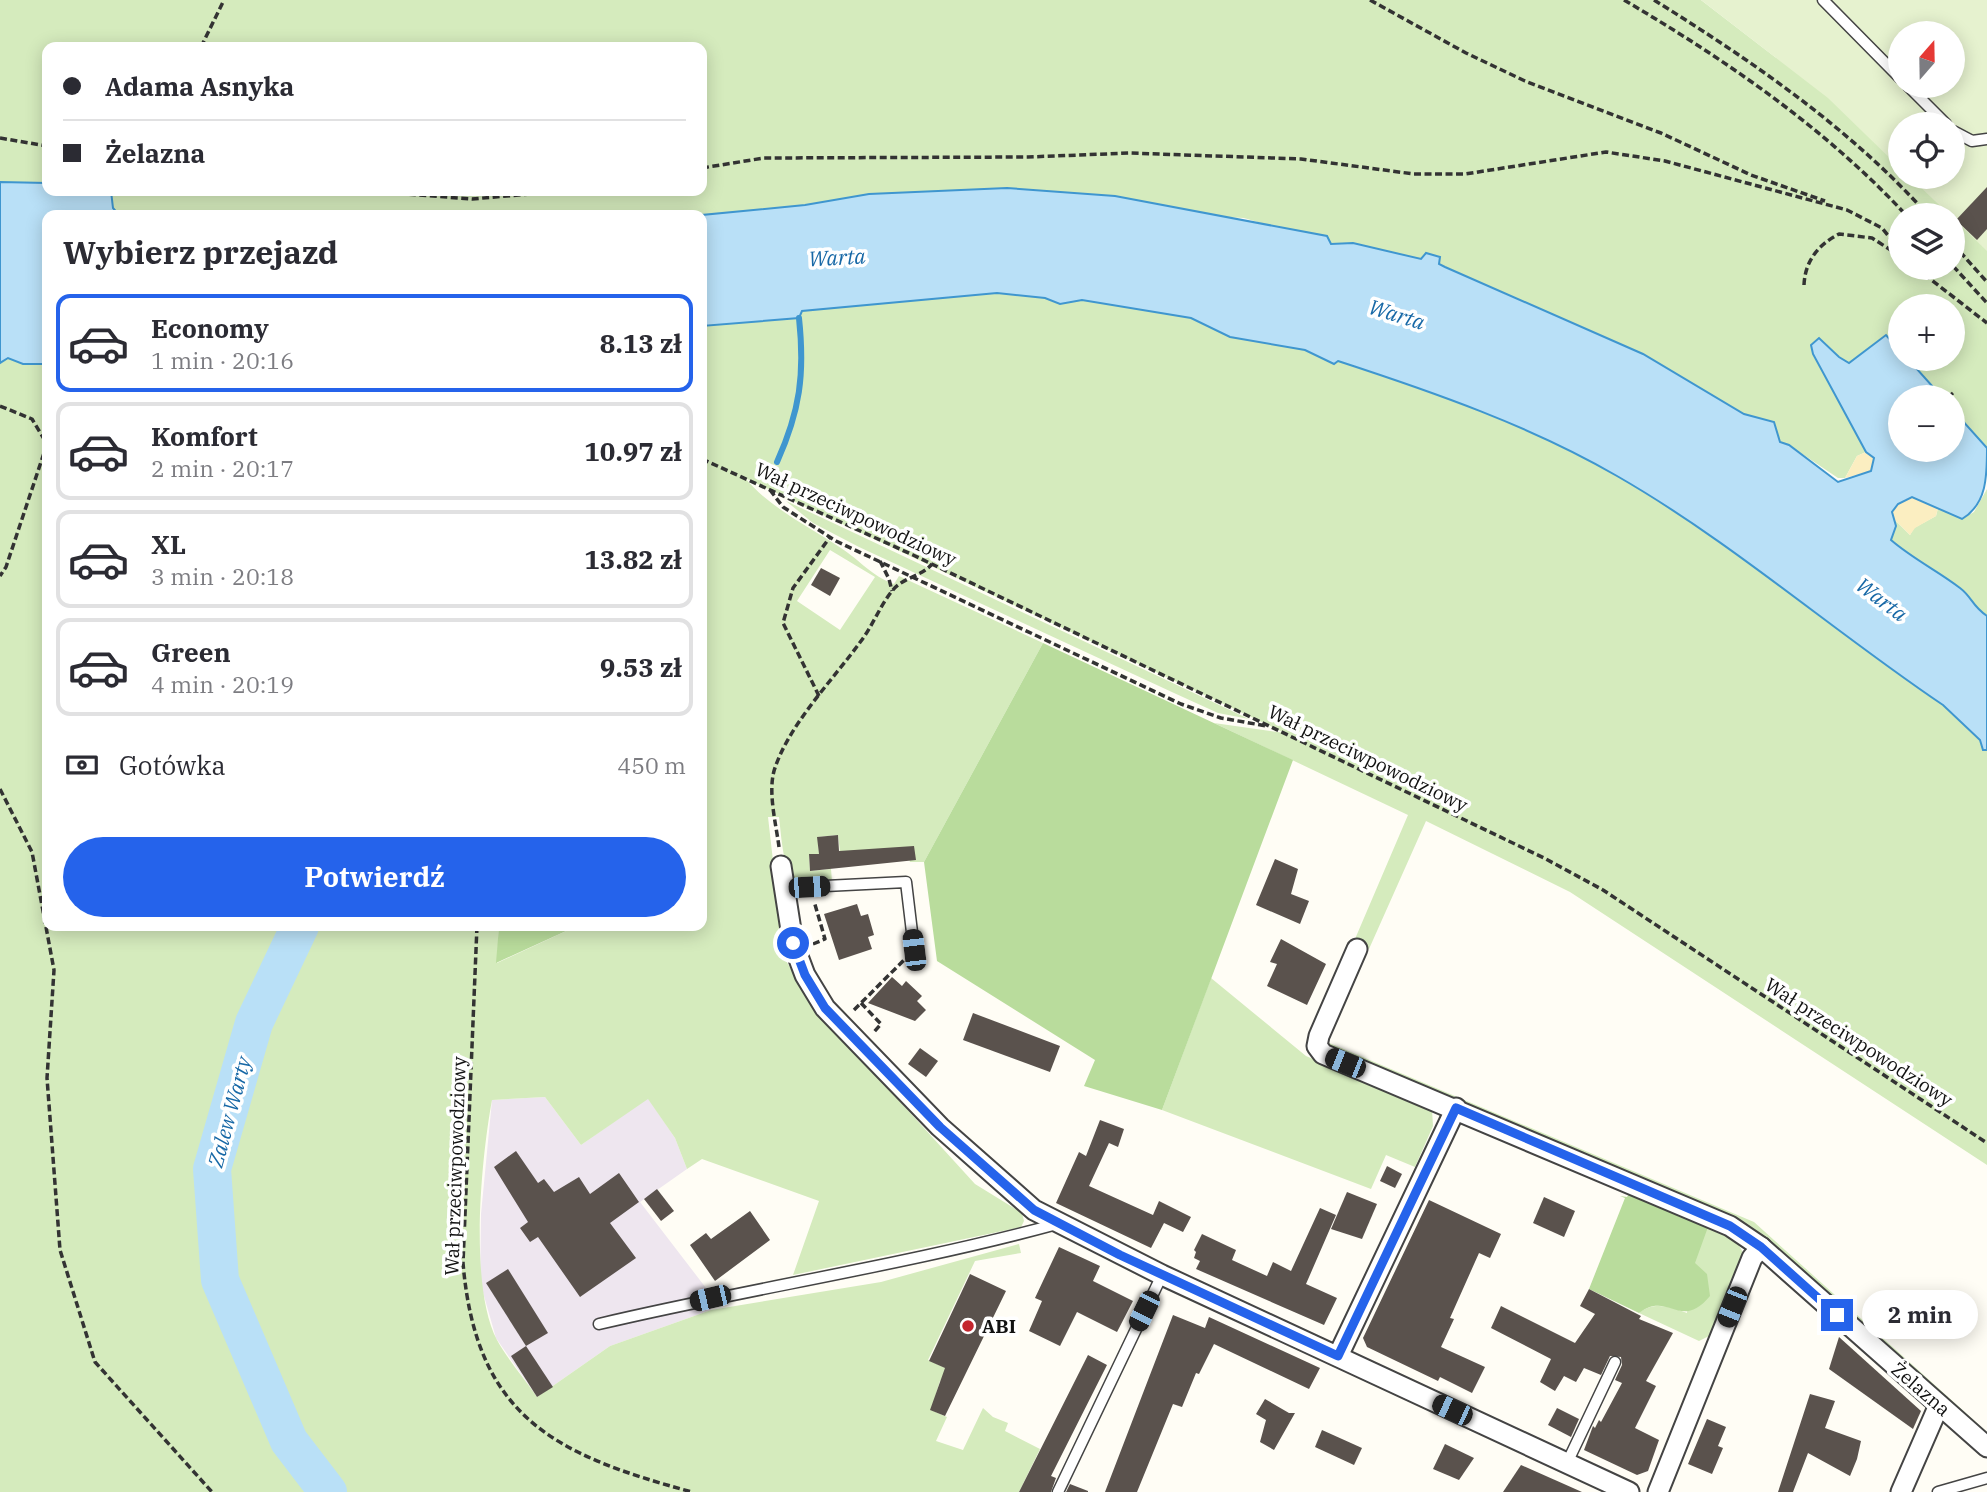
<!DOCTYPE html>
<html lang="pl">
<head>
<meta charset="utf-8">
<style>
  body { margin:0; font-family:"IBM Plex Serif",serif; background:#f7f7f7; color:#2b2b33; height:100vh; display:flex; flex-direction:column; font-size:26px; white-space:nowrap }
  * { box-sizing:border-box; margin:0 }
  p { font-size:23px; color:#7c7c81 }
  .icon { flex:none; width:38px; height:38px; fill:none; stroke:currentColor; stroke-width:2; stroke-linecap:round; stroke-linejoin:round }
  .map { position:relative; flex:1; overflow:hidden }
  .panel { position:absolute; left:42px; top:210px; width:665px; height:721px; display:flex; flex-direction:column; background:#fff; border-radius:14px; box-shadow:0 4px 18px #0003 }
  .panel>* { flex:none }
  .top-card { position:absolute; left:42px; top:42px; width:665px; height:154px; border-radius:14px; box-shadow:0 4px 18px #0003; display:grid; align-content:center; height:154px; padding:0 21px; background:#fff }
  .needle { width:46px; rotate:20deg }
  .controls { position:absolute; left:1888px; top:21px; display:grid; gap:14px }
  .controls a { display:grid; place-items:center; width:77px; height:77px; border-radius:50%; background:#fff; box-shadow:0 4px 18px #0003; font-size:35px }
  .end { position:absolute; width:32px; height:32px; margin:-16px; border:9px solid #2563eb; background:#fff; box-shadow:0 0 0 4px #fff }
  .from { border-radius:50% }
  .bubble { position:absolute; height:49px; border-radius:24px; background:#fff; box-shadow:0 4px 18px #0003; font-size:23px; font-weight:800; line-height:49px; text-align:center }
  .car { position:absolute; width:21px; height:42px; margin:-21px -10px; border-radius:9px; box-shadow:0 0 5px 2px #0007; background:linear-gradient(#222 24%,#8ab4d8 0 40%,#222 0 76%,#8ab4d8 0 86%,#222 0) }
  .top-card b { display:flex; align-items:center; gap:24px; height:66px; font-size:26px }
  .top-card b+b { border-top:2px solid #e1e1e2 }
  .top-card i { width:18px; height:18px; background:#2b2b33 }
  ul { padding:0; list-style:none }
  li { display:flex; align-items:center; gap:21px; height:98px; margin:0 14px 10px; padding:0 7px; border:4px solid #e1e1e2; border-radius:14px }
  li div { flex:1 }
  li b { display:block; font-size:26px }
  li em { font-style:normal; font-weight:800 }
  li.selected { border-color:#2563eb }
  li>.icon { width:63px; height:63px; stroke-width:1.5 }
  h2 { padding:0 21px; font-size:32px; line-height:84px }
  .pay { display:flex; align-items:center; gap:18px; height:77px; padding:0 21px; font-size:26px }
  .pay p { margin-inline-start:auto }
  .action { display:flex; gap:14px; margin-top:auto; padding:14px 21px }
  .action a { flex:1; height:80px; border-radius:42px; background:#2563eb; color:#fff; font-size:28px; font-weight:800; line-height:80px; text-align:center }
  .map>svg:first-child { display:block }
  .industrial { fill:#eee6ef }
  .green { fill:#d5ebbd; fill-rule:evenodd }
  .forest { fill:#b9dc9c }
  .sand { fill:#fbeec1 }
  .pitch { fill:#e6f2cf; fill-rule:evenodd }
  .water { fill:#b9e0f7; stroke:#3f96cf; stroke-width:2 }
  .lines { fill:none; stroke-linecap:round; stroke-linejoin:round }
  .stream { stroke:#3f96cf; stroke-width:6 }
  .river { stroke:#b9e0f7; stroke-width:38 }
  .building { fill:#5a524d }
  .lane-casing { stroke:#444; stroke-width:13 }
  .street-casing { stroke:#444; stroke-width:23 }
  .path { stroke:#333; stroke-width:3.5; stroke-dasharray:7 3.5; stroke-linecap:butt }
  .lane { stroke:#fff; stroke-width:10 }
  .street { stroke:#fff; stroke-width:19 }
  .route { stroke:#2563eb; stroke-width:9 }
  .poi-dot { fill:#c4262e; stroke:#fff; stroke-width:2.5 }
  .labels { text-anchor:middle; dominant-baseline:central; stroke-width:7; stroke-linejoin:round; paint-order:stroke }
  .street-label { font-size:19px; fill:#111; stroke:#fff }
  .poi-label { font-size:19px; font-weight:bold; fill:#111; stroke:#fff; text-anchor:start }
  .water-label { font-size:21px; font-style:italic; fill:#1768a6; stroke:#fff }
</style>
</head>
<body>
<div class="map">
<svg width="1987" height="1492" viewBox="0 0 1987 1492">
  <rect width="100%" height="100%" fill="#fffdf5"/>
  <path class="industrial" d="M 545,1097 L 581,1145 L 648,1098 L 675,1138 L 687,1169 L 640,1202 L 706,1288 L 711,1310 L 610,1346 L 537,1397 L 496,1338 L 480,1282 L 481,1214 L 492,1100 Z"/>
  <g class="green">
    <path d="M 0,0 L 1701,0 L 1775,57 L 1900,124 L 1900,177 L 1953,177 L 1987,199 L 1987,448 L 1953,410 L 1953,397 L 1942,397 L 1908,359 L 1953,359 L 1953,306 L 1900,306 L 1900,351 L 1886,335 L 1849,363 L 1839,357 L 1819,338 L 1811,345 L 1813,354 L 1866,452 L 1857,456 L 1845,478 L 1838,478 L 1789,445 L 1780,443 L 1774,422 L 1744,414 L 1643,354 L 1445,267 L 1439,264 L 1439,257 L 1426,253 L 1422,259 L 1331,244 L 1244,218 L 1207,216 L 1115,196 L 1007,188 L 869,194 L 805,205 L 702,215 L 119,215 L 113,208 L 111,191 L 702,191 L 702,47 L 47,47 L 47,183 L 0,182 ZM 1900,215 L 1953,215 L 1953,268 L 1900,268 Z"/>
    <path d="M 997,293 L 1045,298 L 1060,304 L 1081,300 L 1191,318 L 1230,337 L 1305,350 L 1333,364 L 1338,361 C 1432,392 1531,426 1617,476 C 1732,542 1833,631 1943,705 L 1980,740 L 1983,750 L 1987,750 L 1987,1165 L 1570,892 L 1426,821 L 1369,949 L 1355,939 L 1408,815 L 1214,723 L 1285,733 L 745,478 C 770,508 808,526 841,548 C 861,561 870,575 894,584 L 899,576 L 1043,643 L 924,862 L 910,862 L 908,856 L 840,852 L 838,835 L 818,837 L 819,854 L 809,855 L 810,871 L 831,869 L 832,881 C 822,881 809,884 799,883 C 783,880 781,831 779,817 L 768,817 L 784,957 L 810,1003 L 975,1184 L 1022,1213 L 1024,1221 L 1021,1227 L 793,1275 L 819,1201 L 702,1159 L 687,1169 L 675,1138 L 648,1099 L 581,1145 L 545,1097 L 492,1100 C 481,1159 469,1287 497,1340 C 508,1360 524,1378 537,1397 L 610,1346 L 711,1310 L 881,1282 L 1019,1244 L 1021,1253 L 975,1261 L 928,1360 L 954,1372 L 940,1381 L 931,1410 L 947,1417 L 936,1441 L 963,1450 L 983,1408 L 993,1417 L 1008,1423 L 1005,1431 L 1040,1449 L 1019,1492 L 0,1492 L 0,363 L 8,358 L 23,364 L 47,364 L 47,926 L 499,926 L 497,963 L 577,926 L 702,926 L 702,326 L 799,318 L 801,311 ZM 830,550 L 875,577 L 840,630 L 797,601 Z"/>
    <path d="M 1987,489 L 1987,616 C 1972,606 1972,597 1960,588 C 1938,571 1913,559 1891,540 L 1892,517 L 1910,535 L 1914,528 L 1936,516 L 1938,508 L 1962,519 L 1974,512 Z"/>
    <path d="M 786,501 L 831,522 L 1249,719 L 1218,713 L 1174,693 L 859,547 L 813,523 Z"/>
    <path d="M 1211,978 L 1306,1056 L 1432,1110 L 1433,1126 L 1415,1167 L 1386,1155 L 1371,1189 L 1162,1110 Z"/>
    <path d="M 1327,1042 L 1754,1222 L 1987,1432 L 1987,1437 L 1756,1234 L 1325,1047 Z"/>
    <path d="M 1647,1197 C 1676,1209 1732,1223 1743,1253 L 1713,1329 L 1709,1336 L 1699,1341 L 1639,1313 C 1654,1301 1671,1307 1687,1313 L 1695,1263 Z"/>
  </g>
  <g class="forest">
    <path d="M 1043,643 L 1293,760 L 1162,1110 L 1084,1086 L 1095,1060 L 937,961 L 924,862 Z"/>
    <path d="M 499,926 L 577,926 L 496,963 Z"/>
    <path d="M 1630,1192 L 1708,1227 L 1695,1263 L 1707,1274 L 1710,1296 C 1680,1332 1669,1290 1639,1313 L 1589,1289 L 1625,1198 L 1620,1196 L 1627,1197 Z"/>
  </g>
  <g class="sand">
    <path d="M 1866,452 L 1874,458 L 1871,471 L 1845,478 L 1857,456 Z"/>
    <path d="M 1913,497 L 1938,508 L 1936,516 L 1915,528 L 1910,535 L 1892,517 C 1893,505 1903,502 1913,497 Z"/>
  </g>
  <path class="pitch" d="M 1701,0 L 1987,0 L 1987,251 L 1910,177 L 1953,177 L 1953,124 L 1900,124 L 1900,168 L 1828,98 ZM 1900,33 L 1953,33 L 1953,86 L 1900,86 Z"/>
  <g class="water">
    <path d="M 0,182 L 47,183 L 47,191 L 111,191 L 113,208 L 119,215 L 47,215 L 47,364 L 23,364 L 8,358 L 0,363 Z"/>
    <path d="M 1007,188 L 1115,196 L 1327,236 L 1331,244 L 1353,243 L 1421,259 L 1426,253 L 1440,257 L 1439,264 L 1445,267 L 1643,354 L 1744,414 L 1774,422 L 1780,442 L 1789,445 L 1838,482 L 1871,471 L 1874,458 L 1866,452 L 1813,354 L 1811,345 L 1819,338 L 1839,357 L 1849,363 L 1886,335 L 1900,351 L 1900,359 L 1908,359 L 1942,397 L 1900,397 L 1900,450 L 1953,450 L 1953,410 L 1987,448 C 1987,476 1987,504 1962,519 L 1912,497 L 1898,504 L 1892,512 L 1896,526 L 1891,540 C 1913,559 1938,571 1960,588 C 1972,597 1972,606 1987,616 L 1987,750 L 1983,750 L 1980,740 L 1943,705 C 1833,631 1732,542 1617,476 C 1531,426 1433,392 1338,361 L 1334,364 L 1305,350 L 1230,337 L 1191,318 L 1082,300 L 1060,304 L 1045,298 L 997,293 L 802,311 L 799,318 L 702,326 L 702,215 L 805,205 L 869,194 Z"/>
  </g>
  <g class="lines">
    <path class="stream" d="M 777,462 C 800,411 805,374 799,318"/>
    <path class="river" d="M 300,926 L 254,1023 L 212,1169 L 220,1280 L 289,1441 L 328,1492"/>
  </g>
  <g class="building">
    <path d="M 1987,187 L 1987,229 L 1977,240 L 1956,220 Z"/>
    <path d="M 821,568 L 840,578 L 830,596 L 811,585 Z"/>
    <path d="M 838,835 L 839,851 L 914,846 L 916,860 L 810,871 L 809,854 L 819,854 L 817,837 Z"/>
    <path d="M 1275,859 L 1298,869 L 1291,894 L 1309,901 L 1300,924 L 1256,905 Z"/>
    <path d="M 857,904 L 861,916 L 868,914 L 874,935 L 868,937 L 872,949 L 839,960 L 824,914 Z"/>
    <path d="M 1281,939 L 1326,964 L 1307,1005 L 1267,986 L 1277,964 L 1270,962 Z"/>
    <path d="M 892,977 L 902,986 L 906,981 L 922,996 L 917,1001 L 926,1010 L 915,1021 L 868,1003 Z"/>
    <path d="M 973,1013 L 1060,1046 L 1050,1072 L 963,1040 Z"/>
    <path d="M 920,1048 L 938,1061 L 926,1077 L 908,1064 Z"/>
    <path d="M 1100,1120 L 1124,1129 L 1118,1147 L 1109,1143 L 1089,1186 L 1153,1215 L 1159,1201 L 1191,1217 L 1183,1232 L 1164,1223 L 1151,1248 L 1056,1203 L 1079,1152 L 1086,1156 Z"/>
    <path d="M 516,1151 L 538,1183 L 544,1179 L 554,1192 L 579,1177 L 590,1194 L 619,1173 L 639,1202 L 610,1223 L 636,1258 L 580,1297 L 538,1237 L 530,1242 L 520,1228 L 528,1222 L 494,1167 Z"/>
    <path d="M 1387,1166 L 1402,1174 L 1395,1188 L 1380,1181 Z"/>
    <path d="M 657,1189 L 674,1211 L 661,1221 L 644,1199 Z"/>
    <path d="M 1347,1192 L 1377,1204 L 1362,1239 L 1331,1229 Z"/>
    <path d="M 1544,1197 L 1575,1211 L 1564,1237 L 1533,1223 Z"/>
    <path d="M 1429,1200 L 1501,1234 L 1490,1258 L 1479,1253 L 1450,1318 L 1454,1319 L 1441,1347 L 1485,1367 L 1472,1393 L 1440,1377 L 1438,1381 L 1367,1347 L 1363,1338 Z"/>
    <path d="M 1320,1208 L 1336,1215 L 1306,1284 L 1337,1298 L 1324,1325 L 1196,1269 L 1200,1261 L 1194,1258 L 1196,1252 L 1194,1250 L 1202,1234 L 1236,1250 L 1232,1260 L 1267,1276 L 1273,1262 L 1291,1271 Z"/>
    <path d="M 750,1211 L 770,1240 L 715,1281 L 690,1245 L 706,1233 L 711,1239 Z"/>
    <path d="M 1059,1247 L 1100,1266 L 1093,1281 L 1133,1301 L 1117,1332 L 1077,1312 L 1060,1346 L 1029,1331 L 1042,1301 L 1035,1298 Z"/>
    <path d="M 508,1269 L 548,1333 L 526,1346 L 486,1283 Z"/>
    <path d="M 970,1274 L 1006,1291 L 945,1416 L 930,1410 L 945,1368 L 929,1361 Z"/>
    <path d="M 1589,1289 L 1641,1316 L 1639,1319 L 1673,1333 L 1646,1381 L 1656,1386 L 1635,1428 L 1659,1440 L 1648,1471 L 1637,1475 L 1584,1450 L 1593,1426 L 1595,1428 L 1599,1420 L 1601,1422 L 1622,1383 L 1615,1380 L 1622,1365 L 1621,1357 L 1610,1356 L 1601,1375 L 1584,1368 L 1576,1382 L 1564,1376 L 1555,1391 L 1540,1382 L 1551,1359 L 1491,1328 L 1501,1306 L 1575,1343 L 1595,1314 L 1580,1306 Z"/>
    <path d="M 1173,1315 L 1205,1328 L 1209,1317 L 1320,1368 L 1309,1389 L 1214,1344 L 1199,1374 L 1196,1373 L 1182,1407 L 1173,1404 L 1137,1492 L 1105,1492 Z"/>
    <path d="M 1839,1337 L 1921,1411 L 1913,1429 L 1829,1369 Z"/>
    <path d="M 526,1346 L 553,1387 L 537,1397 L 511,1356 Z"/>
    <path d="M 1088,1355 L 1107,1365 L 1051,1476 L 1056,1478 L 1051,1492 L 1019,1492 Z"/>
    <path d="M 1810,1394 L 1835,1401 L 1825,1428 L 1861,1441 L 1857,1459 L 1850,1476 L 1808,1453 L 1793,1492 L 1778,1492 Z"/>
    <path d="M 1265,1399 L 1289,1413 L 1295,1413 L 1274,1450 L 1260,1442 L 1266,1420 L 1256,1414 Z"/>
    <path d="M 1557,1408 L 1579,1419 L 1571,1437 L 1548,1425 Z"/>
    <path d="M 1707,1419 L 1726,1427 L 1718,1446 L 1723,1448 L 1712,1474 L 1688,1464 Z"/>
    <path d="M 1322,1430 L 1362,1448 L 1354,1465 L 1315,1447 Z"/>
    <path d="M 1445,1444 L 1474,1458 L 1459,1480 L 1433,1469 Z"/>
    <path d="M 1521,1465 L 1582,1492 L 1503,1492 Z"/>
    <path d="M 1070,1484 L 1088,1491 L 1088,1492 L 1066,1492 Z"/>
  </g>
  <g class="lines">
    <defs>
      <g id="lane">
        <path d="M 1823,0 L 1900,78"/>
        <path d="M 1908,86 L 1946,124"/>
        <path d="M 1953,131 L 1972,141 L 1987,139"/>
        <path d="M 785,888 L 906,882 L 914,949"/>
        <path d="M 599,1324 C 751,1288 906,1265 1057,1224"/>
        <path d="M 1567,1463 L 1615,1362"/>
        <path d="M 1058,1492 L 1162,1275"/>
        <path d="M 1938,1492 L 1987,1478"/>
      </g>
      <g id="street">
        <path d="M 781,866 L 793,943 L 805,975 L 825,1008 L 940,1127 L 1034,1210 L 1162,1275 L 1629,1492"/>
        <path d="M 1357,949 L 1319,1036 L 1317,1046 L 1323,1054 L 1730,1226 L 1761,1247 L 1987,1447"/>
        <path d="M 1338,1356 L 1456,1108"/>
        <path d="M 1658,1492 L 1752,1258 L 1761,1247"/>
        <path d="M 1901,1492 L 1939,1405"/>
      </g>
    </defs>
    <use href="#lane" class="lane-casing"/>
    <use href="#street" class="street-casing"/>
    <g class="path">
      <path d="M 1370,0 L 1466,53 L 1525,81 L 1661,133 L 1751,175 L 1825,201"/>
      <path d="M 1624,0 C 1726,60 1825,128 1906,215"/>
      <path d="M 1654,0 C 1752,61 1851,129 1928,215"/>
      <path d="M 201,47 L 224,0"/>
      <path d="M 0,138 L 47,146"/>
      <path d="M 702,168 L 764,158 L 1028,157 L 1130,153 L 1301,159 L 1414,174 L 1465,174 L 1606,152 L 1665,161 L 1847,210 L 1882,228 L 1900,250"/>
      <path d="M 367,191 L 472,199 L 565,191"/>
      <path d="M 1953,244 L 1987,282"/>
      <path d="M 1953,266 L 1987,303"/>
      <path d="M 1916,268 L 1987,323"/>
      <path d="M 1804,285 C 1805,261 1818,245 1839,234 L 1872,238 L 1900,256"/>
      <path d="M 1948,397 L 1953,393"/>
      <path d="M 0,406 L 32,419 L 47,444 L 6,567 L 0,576"/>
      <path d="M 702,459 L 913,555 L 1544,858 L 1603,890 L 1987,1143"/>
      <path d="M 770,490 L 783,507 L 836,541 L 1181,704 L 1221,718 L 1267,726"/>
      <path d="M 880,561 L 889,579 L 892,591"/>
      <path d="M 819,696 L 783,623 L 793,588 L 830,537"/>
      <path d="M 0,789 L 32,852 L 54,970 L 47,1078 L 60,1250 L 95,1362 L 212,1492"/>
      <path d="M 779,847 C 776,824 768,793 774,771 C 788,725 833,680 861,641 C 873,625 880,606 892,591 C 903,577 921,577 932,564"/>
      <path d="M 477,926 L 463,1263 C 476,1418 556,1455 692,1492"/>
      <path d="M 813,944 L 825,939 L 814,901"/>
      <path d="M 861,1003 L 881,1024 L 874,1032"/>
      <path d="M 854,1010 L 905,959"/>
    </g>
    <use href="#lane" class="lane"/>
    <use href="#street" class="street"/>
  </g>
  <g class="lines">
    <path class="route" d="M 793,943 L 805,975 L 825,1008 L 940,1127 L 1034,1210 L 1120,1255 L 1338,1356 L 1456,1108 L 1730,1226 L 1761,1247 L 1837,1315"/>
  </g>
  <circle class="poi-dot" cx="968" cy="1326" r="7"/>
  <g class="labels">
    <g class="street-label">
      <text transform="translate(856 514) rotate(25)">Wał przeciwpowodziowy</text>
      <text transform="translate(1368 758) rotate(26)">Wał przeciwpowodziowy</text>
      <text transform="translate(1859 1042) rotate(33)">Wał przeciwpowodziowy</text>
      <text transform="translate(455 1166) rotate(-88)">Wał przeciwpowodziowy</text>
      <text transform="translate(1921 1389) rotate(41)">Żelazna</text>
    </g>
    <g class="poi-label">
      <text x="982" y="1326">ABI</text>
    </g>
    <g class="water-label">
      <text transform="translate(837 257) rotate(-3)">Warta</text>
      <text transform="translate(1397 314) rotate(17)">Warta</text>
      <text transform="translate(1882 599) rotate(37)">Warta</text>
      <text transform="translate(229 1112) rotate(-75)">Zalew Warty</text>
    </g>
  </g>
</svg>
<div class="controls">
<a><svg class="needle" viewBox="-14 -14 28 28"><path d="M0-13l5 13h-10z" fill="#e53935"/><path d="M0 13l5-13h-10z" fill="#7c7c81"/></svg></a>
<a><svg class="icon" aria-label="locate" viewBox="0 0 24 24"><circle cx="12" cy="12" r="6"/><path d="M12 2v4M12 18v4M2 12h4M18 12h4"/></svg></a>
<a><svg class="icon" aria-label="layers" viewBox="0 0 24 24"><path d="M12 4l9 5-9 5-9-5zM3 14l9 5 9-5"/></svg></a>
<a>+</a>
<a>−</a>
</div>
<i class="end from" style="left:793px;top:943px"></i>
<i class="end" style="left:1837px;top:1315px"></i>
<div class="bubble" style="left:1862px;top:1290px;width:116px">2 min</div>
<i class="car" style="left:809px;top:887px;rotate:87deg"></i>
<i class="car" style="left:914px;top:950px;rotate:353deg"></i>
<i class="car" style="left:1345px;top:1063px;rotate:292deg"></i>
<i class="car" style="left:710px;top:1298px;rotate:257deg"></i>
<i class="car" style="left:1732px;top:1307px;rotate:202deg"></i>
<i class="car" style="left:1144px;top:1311px;rotate:206deg"></i>
<i class="car" style="left:1452px;top:1410px;rotate:295deg"></i>
<div class="top-card">
<b><i class="from"></i>Adama Asnyka</b>
<b><i></i>Żelazna</b>
</div>
<section class="panel">
<h2>Wybierz przejazd</h2>
<ul>
<li class="selected"><svg class="icon" aria-label="car" viewBox="0 0 24 24"><path d="M5 17H2v-5l4-1 3-4h7l3 4 3 1v5h-3M9 17h6M6 11h13"/><circle cx="7" cy="17" r="2"/><circle cx="17" cy="17" r="2"/></svg><div><b>Economy</b><p>1 min · 20:16</p></div><em>8.13 zł</em></li>
<li><svg class="icon" aria-label="car" viewBox="0 0 24 24"><path d="M5 17H2v-5l4-1 3-4h7l3 4 3 1v5h-3M9 17h6M6 11h13"/><circle cx="7" cy="17" r="2"/><circle cx="17" cy="17" r="2"/></svg><div><b>Komfort</b><p>2 min · 20:17</p></div><em>10.97 zł</em></li>
<li><svg class="icon" aria-label="car" viewBox="0 0 24 24"><path d="M5 17H2v-5l4-1 3-4h7l3 4 3 1v5h-3M9 17h6M6 11h13"/><circle cx="7" cy="17" r="2"/><circle cx="17" cy="17" r="2"/></svg><div><b>XL</b><p>3 min · 20:18</p></div><em>13.82 zł</em></li>
<li><svg class="icon" aria-label="car" viewBox="0 0 24 24"><path d="M5 17H2v-5l4-1 3-4h7l3 4 3 1v5h-3M9 17h6M6 11h13"/><circle cx="7" cy="17" r="2"/><circle cx="17" cy="17" r="2"/></svg><div><b>Green</b><p>4 min · 20:19</p></div><em>9.53 zł</em></li>
</ul>
<div class="pay"><svg class="icon" aria-label="cash" viewBox="0 0 24 24"><path d="M3 7h18v10H3z"/><circle cx="12" cy="12" r="2"/></svg>Gotówka<p>450 m</p></div>
<div class="action"><a>Potwierdź</a></div>
</section>
</div>
</body>
</html>
